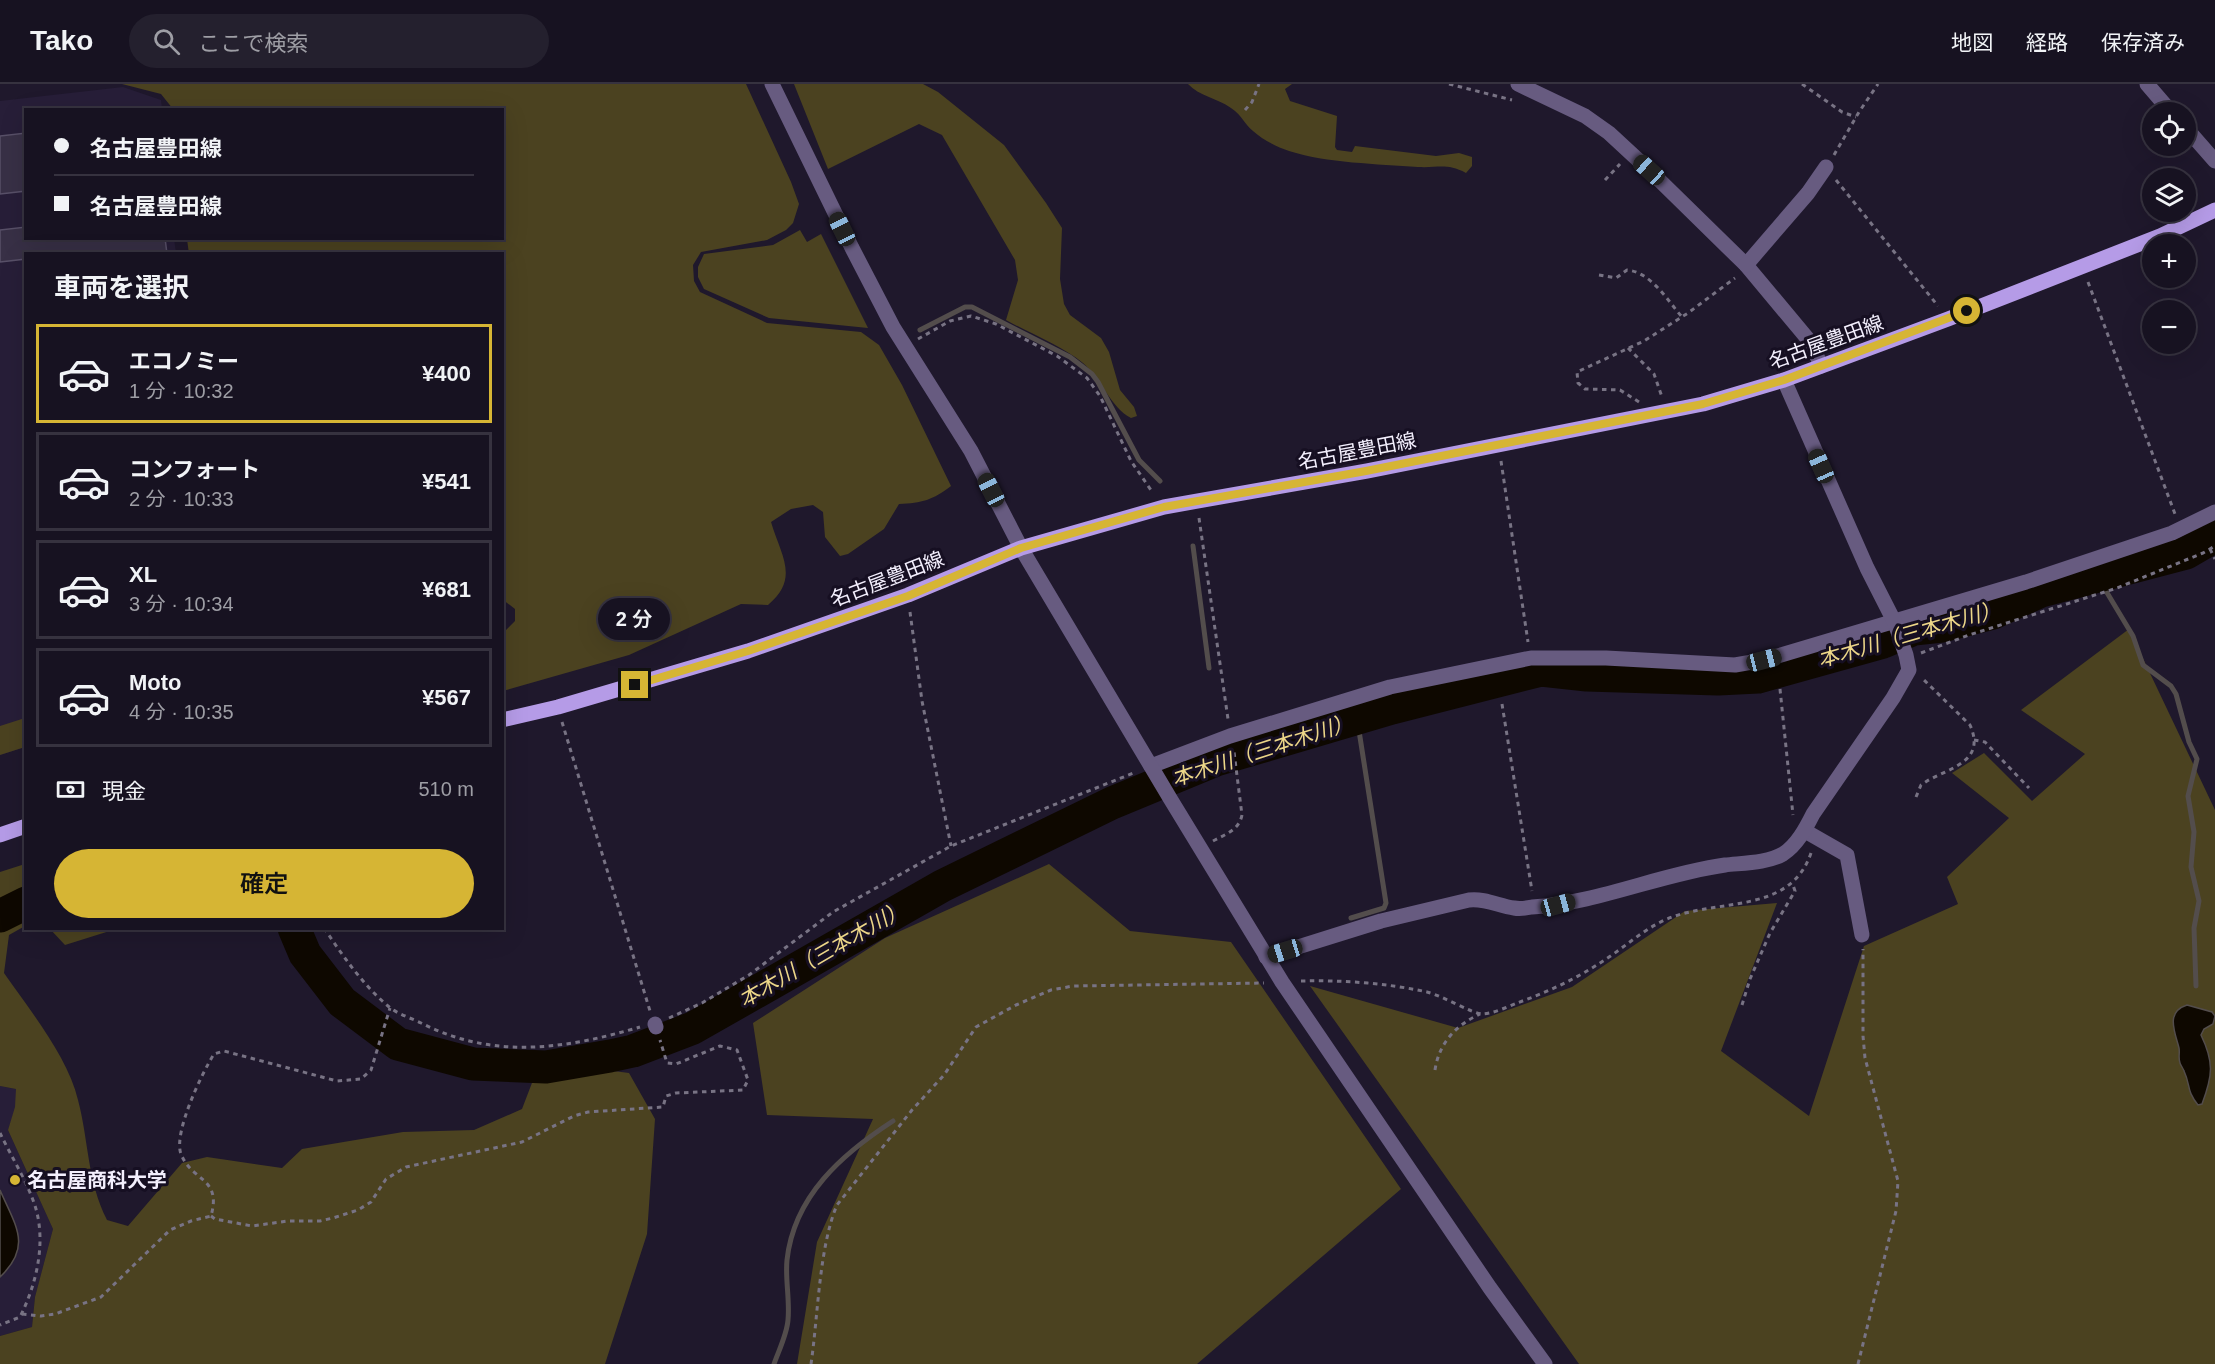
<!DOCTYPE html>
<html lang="ja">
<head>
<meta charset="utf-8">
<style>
  body { margin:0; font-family:Arial,"Noto Sans JP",sans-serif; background:#24202e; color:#f1f3f6; height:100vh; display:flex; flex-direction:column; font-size:22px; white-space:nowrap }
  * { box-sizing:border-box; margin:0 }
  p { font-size:20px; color:#9e9ea5 }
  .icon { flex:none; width:33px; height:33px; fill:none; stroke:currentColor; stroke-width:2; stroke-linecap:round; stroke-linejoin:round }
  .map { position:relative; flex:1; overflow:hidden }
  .drawer { position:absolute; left:24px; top:168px; width:480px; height:678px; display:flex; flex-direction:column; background:#171221; border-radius:0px; box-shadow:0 6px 24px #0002,0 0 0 2px #36323f }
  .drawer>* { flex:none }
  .top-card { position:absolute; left:24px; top:24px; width:480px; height:132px; border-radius:0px; box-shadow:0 6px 24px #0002,0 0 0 2px #36323f; display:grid; align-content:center; height:132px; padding:0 30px; background:#171221 }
  .fabs { position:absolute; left:2142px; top:18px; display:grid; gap:12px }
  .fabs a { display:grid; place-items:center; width:54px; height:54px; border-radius:50%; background:#171221; box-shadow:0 6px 24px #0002,0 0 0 2px #36323f; font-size:30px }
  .end { position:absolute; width:27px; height:27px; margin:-14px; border:8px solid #d6b534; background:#111; box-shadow:0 0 0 3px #111 }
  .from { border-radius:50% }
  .bubble { position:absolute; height:42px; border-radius:21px; background:#171221; box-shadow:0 6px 24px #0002,0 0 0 2px #36323f; font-size:20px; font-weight:600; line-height:42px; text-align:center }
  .car { position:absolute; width:18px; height:36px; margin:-18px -9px; border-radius:8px; box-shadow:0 0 4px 2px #0007; background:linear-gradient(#222 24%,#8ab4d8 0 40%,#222 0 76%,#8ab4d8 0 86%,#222 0) }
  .top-card b { display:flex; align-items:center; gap:21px; height:57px; font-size:22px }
  .top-card b+b { border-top:2px solid #36323f }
  .top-card i { width:15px; height:15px; background:#f1f3f6 }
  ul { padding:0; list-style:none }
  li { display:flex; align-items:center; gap:18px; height:99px; margin:0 12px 9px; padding:0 18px; border:3px solid #36323f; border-radius:0px }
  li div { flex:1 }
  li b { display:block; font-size:22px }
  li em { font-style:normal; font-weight:600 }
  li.on { border-color:#d6b534 }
  li>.icon { width:54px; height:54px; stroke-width:1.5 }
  h2 { padding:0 30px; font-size:27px; line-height:72px }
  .pay { display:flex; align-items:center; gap:15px; height:66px; padding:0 30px; font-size:22px }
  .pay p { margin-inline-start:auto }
  .cta { display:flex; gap:12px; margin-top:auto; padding:12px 30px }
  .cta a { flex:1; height:69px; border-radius:36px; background:#d6b534; color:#111; font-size:24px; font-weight:600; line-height:69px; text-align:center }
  header { display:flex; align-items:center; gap:36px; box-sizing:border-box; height:84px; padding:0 30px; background:#171221; border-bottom:2px solid #36323f }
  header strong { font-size:28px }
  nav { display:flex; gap:33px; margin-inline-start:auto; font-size:21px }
  .search { width:420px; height:54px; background:#24202e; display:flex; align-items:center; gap:15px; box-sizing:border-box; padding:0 21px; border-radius:33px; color:#9e9ea5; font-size:22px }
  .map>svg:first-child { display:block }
  .built { fill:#271e38 }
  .green { fill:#4b4220 }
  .water { fill:#0e0800; stroke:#534d4c; stroke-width:1.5 }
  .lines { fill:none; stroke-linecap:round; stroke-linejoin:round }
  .stream { stroke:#534d4c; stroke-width:5 }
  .river { stroke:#0e0800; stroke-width:33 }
  .building { fill:#383046; stroke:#585068; stroke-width:1.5 }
  .path { stroke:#787384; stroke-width:3; stroke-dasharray:4.5 4.5; stroke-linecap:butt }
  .minor { stroke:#675b80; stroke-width:15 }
  .tertiary { stroke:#675b80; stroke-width:15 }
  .primary { stroke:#b59be7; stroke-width:15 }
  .route { stroke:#d6b534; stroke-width:8 }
  .poi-dot { fill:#d6b534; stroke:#160f22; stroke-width:2 }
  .labels { text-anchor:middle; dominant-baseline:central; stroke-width:6; stroke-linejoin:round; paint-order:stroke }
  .street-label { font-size:20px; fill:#f3effd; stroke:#160f22 }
  .poi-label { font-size:20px; font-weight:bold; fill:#f3effd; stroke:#160f22; text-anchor:start }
  .water-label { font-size:21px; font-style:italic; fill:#ecd688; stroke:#160f22 }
</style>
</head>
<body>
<header>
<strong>Tako</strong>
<div class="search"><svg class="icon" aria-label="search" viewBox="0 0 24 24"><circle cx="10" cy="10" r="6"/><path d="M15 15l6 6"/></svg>ここで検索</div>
<nav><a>地図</a><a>経路</a><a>保存済み</a></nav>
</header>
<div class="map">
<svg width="2215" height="1280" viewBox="0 0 2215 1280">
  <rect width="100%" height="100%" fill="#1f182c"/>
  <g class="built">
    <path d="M 123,3 L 161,16 L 162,25 L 26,26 L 26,154 L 174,155 L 176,169 L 26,170 L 25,663 L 0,671 L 0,17 Z"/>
    <path d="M 0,1002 L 16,1005 L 16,1023 L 8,1046 L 53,1145 L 35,1213 L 32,1243 L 0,1252 Z"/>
  </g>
  <g class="green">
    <path d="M 122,0 L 746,0 L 791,98 L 799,120 L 793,139 L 786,146 L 767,156 L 701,168 L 693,181 L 694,197 L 700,208 L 767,239 L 861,248 L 879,261 L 902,301 L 951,402 C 933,416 922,419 899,420 L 884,445 L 848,470 L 840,472 L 825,453 L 823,428 L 813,421 L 791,425 L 771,438 C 781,472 800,494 768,521 L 741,520 L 629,571 L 503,607 L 503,549 L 515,537 L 515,525 L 502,515 L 502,170 L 189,170 L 187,155 L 502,154 L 502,26 L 173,25 L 161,10 Z"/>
    <path d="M 794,0 L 923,0 L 938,8 L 1004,61 L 1046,119 L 1062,144 L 1060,195 L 1064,220 L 1070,231 L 1101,254 L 1109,268 L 1120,306 L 1134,323 L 1137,332 L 1131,334 C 1110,323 1102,295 1083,279 C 1062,262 1029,249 1006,236 L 1018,196 L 1015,176 L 942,51 L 919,40 L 828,85 Z"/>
    <path d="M 1188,0 L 1292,0 L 1285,5 L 1290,17 L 1337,32 L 1335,63 L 1337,66 L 1352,68 L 1355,62 L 1436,72 L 1459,69 L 1472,73 L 1472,82 L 1466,89 C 1447,79 1439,84 1418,83 C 1378,80 1326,79 1289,67 C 1277,63 1263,56 1253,47 C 1244,40 1243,32 1231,24 C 1217,14 1199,12 1188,0 Z"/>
    <path d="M 800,146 L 807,158 L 821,150 L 868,244 L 769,234 L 704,205 L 698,193 L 698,183 L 704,170 L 773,161 Z"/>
    <path d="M 2129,545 L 2215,726 L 2215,1280 L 1579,1280 L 1310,902 L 1458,944 L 1572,903 L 1685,827 L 1777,819 L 1721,967 L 1809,1032 L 1864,862 L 1958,820 L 1947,793 L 2009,734 L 1952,689 L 1984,669 L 2032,717 L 2085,670 L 2021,626 Z"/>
    <path d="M 25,634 L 25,663 L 0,671 L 0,642 Z"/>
    <path d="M 25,780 L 25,842 L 9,851 L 4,889 C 29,925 68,973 78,1016 C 89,1058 87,1096 107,1136 L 128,1142 L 182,1079 L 207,1073 L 282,1084 L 302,1065 L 403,1048 L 474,1046 L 522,1025 L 535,991 L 598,985 L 629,989 L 655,1035 L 647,1150 L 605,1280 L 0,1280 L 0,1252 L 32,1243 L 35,1213 L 53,1145 L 8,1046 L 15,1023 L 16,1005 L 0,1002 L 0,788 Z"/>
    <path d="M 1049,780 L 1130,847 L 1231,858 L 1401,1105 L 1197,1280 L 797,1280 L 817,1158 L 873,1035 L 767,1031 L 753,939 L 885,854 Z"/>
    <path d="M 50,845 L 116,845 L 65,861 Z"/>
  </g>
  <g class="water">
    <path d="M 2187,921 L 2212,928 L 2215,932 L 2213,940 L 2204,945 L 2201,951 C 2214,978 2213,991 2202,1020 L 2198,1021 C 2186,1006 2191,1002 2184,987 C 2184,986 2180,980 2180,979 C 2178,974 2180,969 2179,964 C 2175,948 2165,928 2187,921 Z"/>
    <path d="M 0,1106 C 15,1141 33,1162 0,1193 Z"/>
  </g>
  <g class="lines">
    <g class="stream">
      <path d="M 920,246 L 965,223 L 972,223 L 1070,273 L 1092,290 L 1098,298 L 1139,376 L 1160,397"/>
      <path d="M 1193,462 L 1209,584"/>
      <path d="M 2097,492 L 2133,552 L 2143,581 L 2171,602 L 2176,610 L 2189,658 L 2197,675 L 2188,712 L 2194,748 L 2191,783 L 2199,817 L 2194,844 L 2196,902"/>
      <path d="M 1351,834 L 1384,824 L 1386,819 L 1357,634"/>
      <path d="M 774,1280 C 779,1266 787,1250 788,1236 C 790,1216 785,1195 787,1176 C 794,1112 842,1070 893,1037"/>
    </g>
    <g class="river">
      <path d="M 0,832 L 26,819"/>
      <path d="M 294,844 L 305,870 L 342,918 L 398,960 L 473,980 L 546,983 L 610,972 L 633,967 L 693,944 L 942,802 L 1112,719 L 1216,676 L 1392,624 L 1541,586 L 1587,591 L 1718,595 L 1758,593 L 1883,558 L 1914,545 L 1942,542 L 1993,529 L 2041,507 L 2186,469 L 2215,452"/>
    </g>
  </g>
  <g class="building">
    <path d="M 26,49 L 26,107 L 0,110 L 0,52 Z"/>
    <path d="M 26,143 L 26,154 L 165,154 L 167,170 L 26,170 L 26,175 L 0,178 L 0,146 Z"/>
  </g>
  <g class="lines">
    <g class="path">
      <path d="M 1449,0 L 1512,16"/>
      <path d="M 1802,0 L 1842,28 L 1856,33"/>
      <path d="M 1245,26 L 1252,18 L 1259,0"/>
      <path d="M 1834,71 L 1859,28 L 1878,0"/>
      <path d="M 1605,96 L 1620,80"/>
      <path d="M 1836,96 L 1938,222"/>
      <path d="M 1599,191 L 1616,194 L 1627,186 C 1651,188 1668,217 1682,233"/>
      <path d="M 2088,198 L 2175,430"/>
      <path d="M 918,255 L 950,237 L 971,232 L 996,240 L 1057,272 L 1087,294 L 1100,312 L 1131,377 L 1153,409"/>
      <path d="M 1628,264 L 1654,290 L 1662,313"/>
      <path d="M 1639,318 L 1620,306 L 1585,305 L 1578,299 L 1577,288 L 1644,257 L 1688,229 L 1735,194"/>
      <path d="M 1501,377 L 1528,558"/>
      <path d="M 1199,434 L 1228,635"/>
      <path d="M 2210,465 L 2215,475"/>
      <path d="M 910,528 L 922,617 L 951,762"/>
      <path d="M 1921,569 L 1969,551 L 2117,504 L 2203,469 L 2215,462"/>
      <path d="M 1780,605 L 1793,731"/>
      <path d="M 1502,620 L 1532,807"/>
      <path d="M 562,638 L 650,927"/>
      <path d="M 1974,656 L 1985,658 L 2029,704"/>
      <path d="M 1916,713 L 1921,701 L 1927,697 C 1952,683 1986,677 1970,641 L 1923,595"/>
      <path d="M 1213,757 C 1226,750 1239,746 1242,731 L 1234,668"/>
      <path d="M 324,844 C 343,872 362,900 388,922 C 397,930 411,934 421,939 C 494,976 565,965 640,943"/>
      <path d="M 1301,897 C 1341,896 1387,899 1427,908 C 1443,912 1471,929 1482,930 C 1492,930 1507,923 1517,919 C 1548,908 1578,894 1606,875 C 1626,862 1644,845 1667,835 C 1717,814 1790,831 1811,769"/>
      <path d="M 1742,921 L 1750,895 L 1770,849 L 1795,807 L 1793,801"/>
      <path d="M 669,934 L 702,919 L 749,891 L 833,828 L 951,762 L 1136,688"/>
      <path d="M 1435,986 C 1439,959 1456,941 1480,930"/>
      <path d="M 0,1049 C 11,1072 29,1101 36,1125 C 46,1161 36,1201 20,1233 L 0,1241"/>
      <path d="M 211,1132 L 215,1135 L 252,1142 L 288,1137 L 320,1137 L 333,1134 L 358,1126 L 371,1118 L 386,1095 L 406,1083 L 522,1058 L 574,1032 L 588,1028 L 663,1023 L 666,1012 L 676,1009 L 743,1006 L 748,996 L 737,966 L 720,962 L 676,980 L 667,979 L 660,956"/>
      <path d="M 22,1230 L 41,1232 L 55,1230 L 101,1213 L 170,1146 L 191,1137 L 211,1132 C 222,1093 192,1098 181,1070 C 173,1049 202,989 214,970 L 224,967 L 337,997 L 361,995 L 371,986 L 390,924"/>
      <path d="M 811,1280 C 818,1233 819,1163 837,1121 L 912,1026 L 944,991 L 976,943 L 1016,921 L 1051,906 L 1073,902 L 1264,899"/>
      <path d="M 1858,1280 L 1896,1127 L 1898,1097 L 1865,974 L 1863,952 L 1863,865"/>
    </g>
    <g class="minor">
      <path d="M 1518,0 L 1585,32 L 1609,49 L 1649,86 L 1746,181 L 1812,260 L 1821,282"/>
      <path d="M 1746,181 L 1808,109 L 1826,83"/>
      <path d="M 1151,682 L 1230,652 L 1390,603 L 1531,574 L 1606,574 L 1735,581 L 1764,576 L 2026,498 L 2172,449 L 2215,428"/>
      <path d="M 1805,747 L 1847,771 L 1862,851"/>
      <path d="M 1266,873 L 1381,837 L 1469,816 C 1485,814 1499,822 1514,824 C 1520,825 1527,824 1532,823 C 1598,819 1660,790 1725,781 C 1742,779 1768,779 1783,770 C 1797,761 1806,744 1813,730 L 1893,614 L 1909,586 L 1906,571 L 1895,539 L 1867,484 L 1784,296"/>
      <path d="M 655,940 L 656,943"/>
    </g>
    <g class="tertiary">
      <path d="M 772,0 L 852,164 L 893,243 L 971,367 L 1021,464 L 1171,716 L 1282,898 L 1490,1204 L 1545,1280"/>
      <path d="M 2147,0 L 2171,28"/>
      <path d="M 2186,44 L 2215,77"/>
    </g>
    <g class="primary">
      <path d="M 502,636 L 558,623 L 748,567 L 908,511 L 1021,464 L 1164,423 L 1367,387 L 1703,320 L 1784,296 L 1948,235 L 2160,152 L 2215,126"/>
      <path d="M 0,751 L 26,742"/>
    </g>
  </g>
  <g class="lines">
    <path class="route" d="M 635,601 L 748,567 L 908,512 L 1021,464 L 1164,423 L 1366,387 L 1703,320 L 1784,296 L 1967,227"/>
  </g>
  <circle class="poi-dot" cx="15" cy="1096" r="6"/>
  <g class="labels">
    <g class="street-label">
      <text transform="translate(1826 258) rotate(-20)">名古屋豊田線</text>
      <text transform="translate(1357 367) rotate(-11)">名古屋豊田線</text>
      <text transform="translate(887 495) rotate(-21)">名古屋豊田線</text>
    </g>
    <g class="poi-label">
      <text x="27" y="1096">名古屋商科大学</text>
    </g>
    <g class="water-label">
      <text transform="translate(1909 550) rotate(-16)">本木川（三本木川）</text>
      <text transform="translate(1262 666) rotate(-18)">本木川（三本木川）</text>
      <text transform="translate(822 870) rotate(-30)">本木川（三本木川）</text>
    </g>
  </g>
</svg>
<div class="fabs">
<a><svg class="icon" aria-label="locate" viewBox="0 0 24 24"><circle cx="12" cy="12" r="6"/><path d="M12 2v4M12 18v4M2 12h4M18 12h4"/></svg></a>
<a><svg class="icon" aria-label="layers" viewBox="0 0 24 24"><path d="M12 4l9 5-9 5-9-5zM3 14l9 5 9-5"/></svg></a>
<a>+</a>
<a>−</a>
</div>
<i class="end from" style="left:1967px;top:227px"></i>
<i class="end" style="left:635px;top:601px"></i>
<div class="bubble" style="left:598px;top:514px;width:72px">2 分</div>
<i class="car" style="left:1649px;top:86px;rotate:312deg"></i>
<i class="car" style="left:842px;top:145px;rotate:334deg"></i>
<i class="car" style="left:1821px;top:382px;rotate:336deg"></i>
<i class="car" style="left:991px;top:406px;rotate:333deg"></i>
<i class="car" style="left:1764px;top:576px;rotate:76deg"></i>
<i class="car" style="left:1558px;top:821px;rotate:75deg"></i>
<i class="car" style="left:1285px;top:867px;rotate:253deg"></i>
<div class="top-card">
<b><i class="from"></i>名古屋豊田線</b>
<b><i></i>名古屋豊田線</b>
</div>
<section class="drawer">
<h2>車両を選択</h2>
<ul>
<li class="on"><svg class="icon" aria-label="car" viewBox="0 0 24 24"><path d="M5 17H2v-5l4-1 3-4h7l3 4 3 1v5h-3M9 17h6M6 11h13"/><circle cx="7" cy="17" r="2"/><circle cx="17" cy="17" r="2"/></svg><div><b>エコノミー</b><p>1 分 · 10:32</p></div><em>¥400</em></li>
<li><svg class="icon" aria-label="car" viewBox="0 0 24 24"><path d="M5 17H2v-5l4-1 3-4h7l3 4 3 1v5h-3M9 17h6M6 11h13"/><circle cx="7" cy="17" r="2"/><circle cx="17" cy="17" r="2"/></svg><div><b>コンフォート</b><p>2 分 · 10:33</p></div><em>¥541</em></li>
<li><svg class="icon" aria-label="car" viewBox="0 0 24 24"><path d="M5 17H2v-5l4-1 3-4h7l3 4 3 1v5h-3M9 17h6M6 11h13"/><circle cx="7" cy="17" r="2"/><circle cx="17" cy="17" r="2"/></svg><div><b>XL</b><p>3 分 · 10:34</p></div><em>¥681</em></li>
<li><svg class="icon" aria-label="car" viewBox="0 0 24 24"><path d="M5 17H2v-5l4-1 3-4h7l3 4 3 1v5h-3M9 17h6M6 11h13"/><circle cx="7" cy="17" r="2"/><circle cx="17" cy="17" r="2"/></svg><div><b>Moto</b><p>4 分 · 10:35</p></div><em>¥567</em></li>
</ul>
<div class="pay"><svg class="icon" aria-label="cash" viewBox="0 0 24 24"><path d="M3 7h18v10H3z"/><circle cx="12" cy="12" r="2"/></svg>現金<p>510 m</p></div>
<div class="cta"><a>確定</a></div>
</section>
</div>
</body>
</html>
